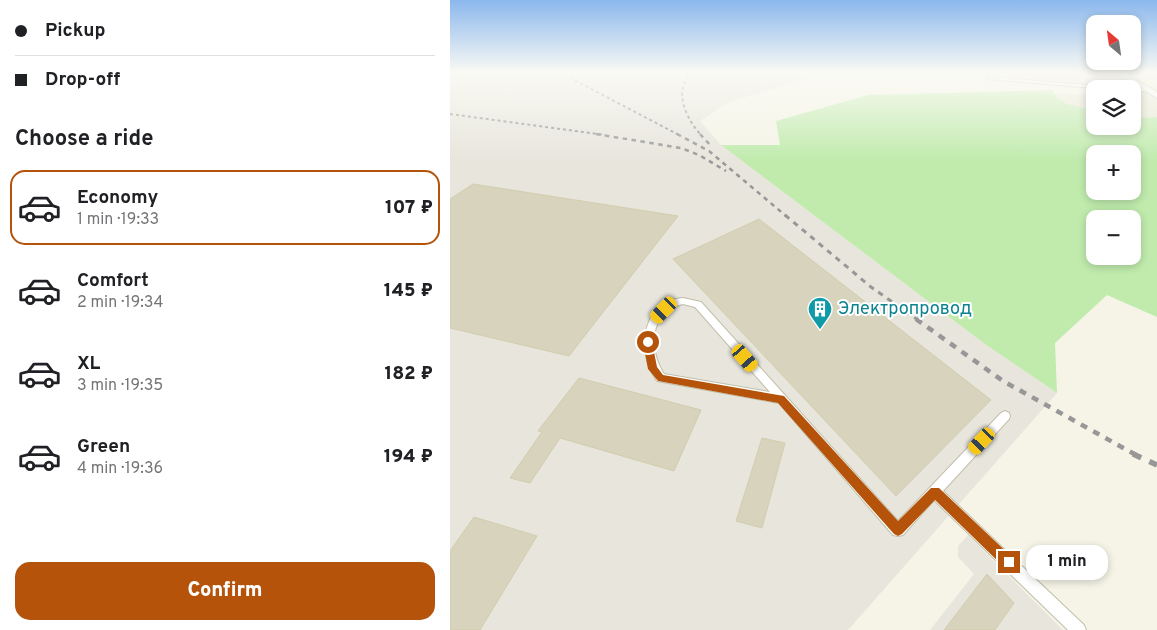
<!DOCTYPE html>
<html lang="en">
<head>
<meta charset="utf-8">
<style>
  body { margin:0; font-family:Overpass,sans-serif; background:#f6f6f6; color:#202124; height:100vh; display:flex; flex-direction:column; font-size:19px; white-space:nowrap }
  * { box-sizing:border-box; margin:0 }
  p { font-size:16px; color:#757577 }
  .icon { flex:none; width:28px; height:28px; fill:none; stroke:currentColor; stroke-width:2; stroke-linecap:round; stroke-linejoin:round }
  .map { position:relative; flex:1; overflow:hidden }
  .details { display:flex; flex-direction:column; background:#fff; width:450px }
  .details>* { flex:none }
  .guide { display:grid; align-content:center; height:110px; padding:0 15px; background:#fff }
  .needle { width:32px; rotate:331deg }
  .fabs { position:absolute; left:636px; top:15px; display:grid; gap:10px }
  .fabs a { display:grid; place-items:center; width:55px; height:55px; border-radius:10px; background:#fff; box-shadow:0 2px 8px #0003; font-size:25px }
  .end { position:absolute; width:22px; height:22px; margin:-11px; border:6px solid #b45309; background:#fff; box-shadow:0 0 0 2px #fff }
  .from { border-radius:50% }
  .bubble { position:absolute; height:35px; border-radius:15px; background:#fff; box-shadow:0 2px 8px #0003; font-size:16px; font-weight:800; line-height:35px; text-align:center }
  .car { position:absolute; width:15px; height:30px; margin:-15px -8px; border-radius:6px; box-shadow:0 0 4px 1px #0007; background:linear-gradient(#f5c518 24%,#345 0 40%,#f5c518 0 76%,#345 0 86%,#f5c518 0) }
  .guide b { display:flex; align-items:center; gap:18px; height:48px; font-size:19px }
  .guide b+b { border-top:1px solid #e0e0e0 }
  .guide i { width:12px; height:12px; background:#202124 }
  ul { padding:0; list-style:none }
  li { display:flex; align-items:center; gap:15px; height:75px; margin:0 10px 8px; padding:0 5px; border:2px solid transparent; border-radius:15px }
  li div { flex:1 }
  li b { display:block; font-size:19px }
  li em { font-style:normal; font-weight:800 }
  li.selected { border-color:#b45309 }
  li>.icon { width:45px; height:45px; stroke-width:1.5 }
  h2 { padding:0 15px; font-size:22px; line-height:60px }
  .button { display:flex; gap:10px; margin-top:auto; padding:10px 15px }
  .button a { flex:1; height:58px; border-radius:15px; background:#b45309; color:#fff; font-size:20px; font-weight:800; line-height:58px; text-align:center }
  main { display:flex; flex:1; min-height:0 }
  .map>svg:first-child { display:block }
  .residential { fill:#e9e8d5 }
  .industrial { fill:#e7e5dc }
  .green { fill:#c0ebad; fill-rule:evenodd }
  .building { fill:#d7d3bc; stroke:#d2cdae }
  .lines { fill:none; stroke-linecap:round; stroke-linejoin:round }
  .lane-casing { stroke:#c1bfa9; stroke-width:2 }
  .street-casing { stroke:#c1bfa9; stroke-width:2 }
  .lane { fill:#fff; fill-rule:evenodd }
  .street { fill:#fff; fill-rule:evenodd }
  .rail-far4 { stroke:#979797; stroke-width:2; stroke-dasharray:3 3; stroke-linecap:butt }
  .rail-far3 { stroke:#979797; stroke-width:2.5; stroke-dasharray:4.5 4.5; stroke-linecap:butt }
  .rail-far2 { stroke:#979797; stroke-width:3; stroke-dasharray:5.5 5.5; stroke-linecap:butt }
  .rail-far1 { stroke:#979797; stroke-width:4.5; stroke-dasharray:7 7; stroke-linecap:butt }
  .rail { stroke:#979797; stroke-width:5.5; stroke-dasharray:9 9; stroke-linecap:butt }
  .route { fill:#b45309 }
  .labels { text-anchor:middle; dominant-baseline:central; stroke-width:4; stroke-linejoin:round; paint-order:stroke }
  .culture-label { font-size:18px; fill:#0d838f; stroke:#fff; text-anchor:start }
</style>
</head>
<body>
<main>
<section class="details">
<div class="guide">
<b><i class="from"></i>Pickup</b>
<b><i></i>Drop-off</b>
</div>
<h2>Choose a ride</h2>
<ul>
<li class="selected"><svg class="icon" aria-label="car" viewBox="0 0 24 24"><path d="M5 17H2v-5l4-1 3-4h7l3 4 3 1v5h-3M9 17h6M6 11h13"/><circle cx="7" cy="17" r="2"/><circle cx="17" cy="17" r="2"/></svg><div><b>Economy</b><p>1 min · 19:33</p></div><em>107 ₽</em></li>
<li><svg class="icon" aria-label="car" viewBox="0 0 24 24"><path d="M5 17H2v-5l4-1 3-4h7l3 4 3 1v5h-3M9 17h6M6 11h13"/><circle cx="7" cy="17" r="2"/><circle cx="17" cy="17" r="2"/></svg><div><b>Comfort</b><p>2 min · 19:34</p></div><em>145 ₽</em></li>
<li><svg class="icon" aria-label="car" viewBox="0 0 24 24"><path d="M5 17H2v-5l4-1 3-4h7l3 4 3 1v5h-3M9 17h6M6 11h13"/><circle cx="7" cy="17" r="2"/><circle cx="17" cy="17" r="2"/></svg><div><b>XL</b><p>3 min · 19:35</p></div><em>182 ₽</em></li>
<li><svg class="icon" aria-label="car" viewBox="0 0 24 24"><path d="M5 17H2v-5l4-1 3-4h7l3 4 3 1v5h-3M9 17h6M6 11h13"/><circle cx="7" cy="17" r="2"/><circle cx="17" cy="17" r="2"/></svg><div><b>Green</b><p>4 min · 19:36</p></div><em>194 ₽</em></li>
</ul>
<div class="button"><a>Confirm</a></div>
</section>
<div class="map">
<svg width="707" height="630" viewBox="0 0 707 630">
  <rect width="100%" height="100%" fill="#f5f4e7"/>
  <g class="residential">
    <path d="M 535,72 L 663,72 L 707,99 L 707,117 L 683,118 L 682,89 L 651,89 L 652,84 L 530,76 Z"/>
    <path d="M 671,72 L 707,72 L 707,93 Z"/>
    <path d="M 606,93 L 645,95 L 645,110 L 617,104 L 608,98 Z"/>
  </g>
  <g class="industrial">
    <path d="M 0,72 L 377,72 L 277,103 L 250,121 L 271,145 L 535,344 L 607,393 L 398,630 L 0,630 Z"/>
    <path d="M 518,535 L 613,630 L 480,630 L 524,574 L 508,557 L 508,546 Z"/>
  </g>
  <path class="green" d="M 602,90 L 608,98 L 617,104 L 645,110 L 645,126 L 682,126 L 683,118 L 707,117 L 707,317 L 657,295 L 605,343 L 607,393 L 535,344 L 271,145 L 330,145 L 326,121 L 418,95 ZM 645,154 L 682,154 L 682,191 L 645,191 ZM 645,219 L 682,219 L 682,256 L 645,256 Z"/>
  <g class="building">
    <path d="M 23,184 L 228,216 L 119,356 L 0,328 L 0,199 Z"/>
    <path d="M 309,219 L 541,400 L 446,496 L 223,259 Z"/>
    <path d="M 129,378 L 251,410 L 224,471 L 110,438 L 80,483 L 60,478 L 92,432 L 88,431 Z"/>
    <path d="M 312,438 L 335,443 L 312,528 L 286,521 Z"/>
    <path d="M 24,517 L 87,536 L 30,630 L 0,630 L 0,551 Z"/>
    <path d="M 537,574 L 564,603 L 545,630 L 494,630 Z"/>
  </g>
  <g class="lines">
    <defs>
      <g id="lane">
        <path d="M 537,77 L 675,88 L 677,89 L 656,89 L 538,79 Z"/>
        <path d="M 682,88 L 700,90 L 702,91 L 700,92 L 682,90 L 682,89 L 680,89 Z"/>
        <path d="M 233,298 L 251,302 L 448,521 L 551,413 L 555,411 L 559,413 L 560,416 L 559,419 L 493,491 L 634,625 L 636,630 L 618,630 L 484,500 L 453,535 L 448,536 L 443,535 L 329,403 L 207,381 C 204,376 200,370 198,364 C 191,343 195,312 218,301 C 222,299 228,299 233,298 ZM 233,304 L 245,307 L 320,392 L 214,374 C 198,349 199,312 233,304 Z"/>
      </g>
      <path id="street" d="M 664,72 L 673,72 L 707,92 L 707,98 Z"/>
    </defs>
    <use href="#lane" class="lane-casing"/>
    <use href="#street" class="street-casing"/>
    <use href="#lane" class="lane"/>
    <use href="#street" class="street"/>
    <g class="rail-far4">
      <path d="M 109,72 L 229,135"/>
      <path d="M 243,72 C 221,89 237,120 251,135"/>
      <path d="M 0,114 L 155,135"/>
    </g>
    <g class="rail-far3">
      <path d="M 146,134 L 231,148 L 249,155 L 276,171"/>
      <path d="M 227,134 L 259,151 L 336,216"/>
      <path d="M 250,134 L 261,146"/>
    </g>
    <path class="rail-far2" d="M 335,215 L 421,287 L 468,320"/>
    <path class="rail-far1" d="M 466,319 L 553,381 L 686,455"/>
    <path class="rail" d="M 683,454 L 707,465"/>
  </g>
  <linearGradient id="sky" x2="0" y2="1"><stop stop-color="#8bb8ed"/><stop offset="0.45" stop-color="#fafaf4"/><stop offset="1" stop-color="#fafaf4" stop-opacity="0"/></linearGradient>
  <rect width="707" height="161" fill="url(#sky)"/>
  <path class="route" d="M 198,339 L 202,342 L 207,367 L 213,375 L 334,396 L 448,521 L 481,488 L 489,488 L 563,558 L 565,562 L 563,567 L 559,569 L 554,567 L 485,500 L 452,534 L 448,536 L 444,534 L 328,403 L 208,381 L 198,369 L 193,342 Z"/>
  <defs>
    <symbol id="building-pin" viewBox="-11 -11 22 30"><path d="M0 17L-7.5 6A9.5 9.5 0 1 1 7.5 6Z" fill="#0f9aa8" stroke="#fff"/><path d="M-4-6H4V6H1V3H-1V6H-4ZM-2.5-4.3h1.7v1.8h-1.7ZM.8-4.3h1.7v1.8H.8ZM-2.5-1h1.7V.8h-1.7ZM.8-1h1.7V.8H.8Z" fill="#fff"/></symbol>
  </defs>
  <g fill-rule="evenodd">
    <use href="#building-pin" x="356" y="295" width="28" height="38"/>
  </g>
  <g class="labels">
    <g class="culture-label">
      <text x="388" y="309">Электропровод</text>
    </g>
  </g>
</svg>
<div class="fabs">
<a><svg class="needle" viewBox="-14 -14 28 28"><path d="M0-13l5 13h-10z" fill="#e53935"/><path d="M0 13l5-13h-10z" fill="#757577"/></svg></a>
<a><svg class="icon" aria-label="layers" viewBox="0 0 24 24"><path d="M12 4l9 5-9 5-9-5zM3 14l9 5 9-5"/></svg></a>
<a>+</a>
<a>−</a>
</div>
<i class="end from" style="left:198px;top:342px"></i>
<i class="end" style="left:559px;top:562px"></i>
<div class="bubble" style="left:576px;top:545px;width:82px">1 min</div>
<i class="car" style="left:214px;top:310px;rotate:224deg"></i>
<i class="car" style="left:295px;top:358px;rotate:139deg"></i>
<i class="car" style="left:532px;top:441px;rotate:223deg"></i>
</div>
</main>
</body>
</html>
